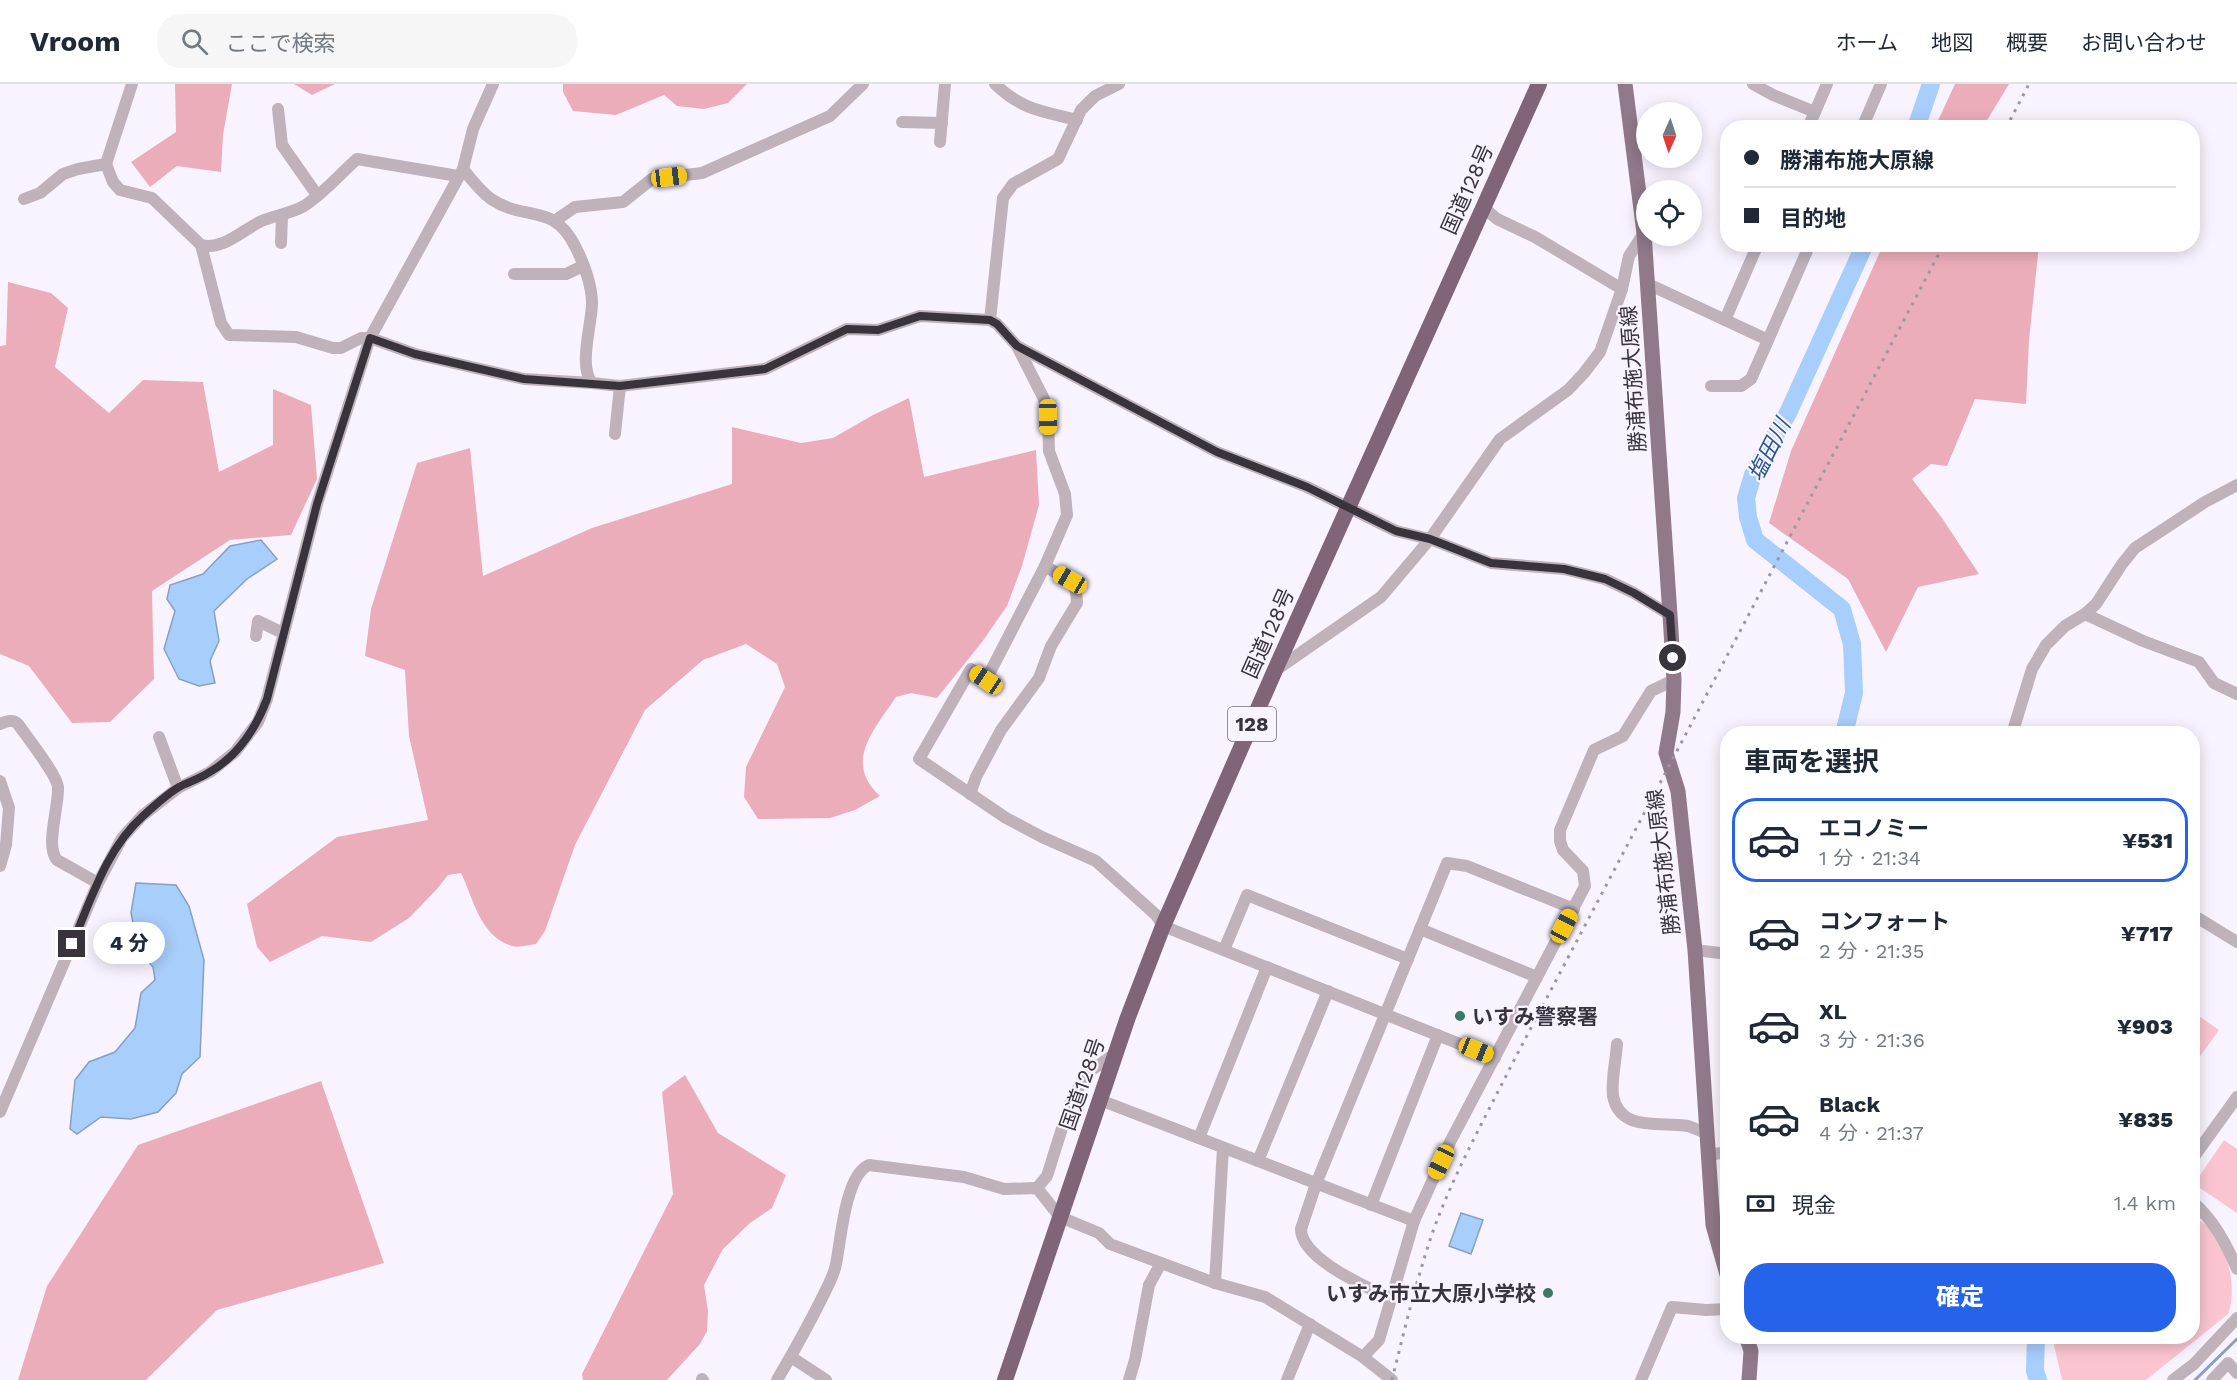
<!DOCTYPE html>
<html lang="ja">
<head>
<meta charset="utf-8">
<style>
  body { margin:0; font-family:"Work Sans","Noto Sans JP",sans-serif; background:#f6f6f7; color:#1f2937; height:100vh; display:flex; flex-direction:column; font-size:22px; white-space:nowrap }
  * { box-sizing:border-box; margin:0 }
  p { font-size:20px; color:#747a83 }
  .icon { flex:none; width:33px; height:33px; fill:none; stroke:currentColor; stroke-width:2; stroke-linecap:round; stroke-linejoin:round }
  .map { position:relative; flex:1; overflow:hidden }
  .sheet { position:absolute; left:1720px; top:642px; width:480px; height:618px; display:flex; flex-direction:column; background:#fff; border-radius:24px; box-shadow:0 3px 15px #0003 }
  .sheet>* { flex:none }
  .banner { position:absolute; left:1720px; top:36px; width:480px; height:132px; border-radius:24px; box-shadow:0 3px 15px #0003; display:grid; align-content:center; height:132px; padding:0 24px; background:#fff }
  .needle { width:39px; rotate:183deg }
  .tools { position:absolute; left:1636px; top:18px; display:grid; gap:12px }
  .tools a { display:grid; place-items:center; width:66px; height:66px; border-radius:50%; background:#fff; box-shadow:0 3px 15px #0003; font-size:30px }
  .end { position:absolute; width:27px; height:27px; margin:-14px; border:8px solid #39333e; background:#fff; box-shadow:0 0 0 3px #fff }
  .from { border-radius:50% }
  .bubble { position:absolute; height:42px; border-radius:21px; background:#fff; box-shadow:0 3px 15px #0003; font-size:20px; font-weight:800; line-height:42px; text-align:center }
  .car { position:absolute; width:18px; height:36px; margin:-18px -9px; border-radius:8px; box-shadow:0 0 4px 2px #0007; background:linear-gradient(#f5c518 24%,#345 0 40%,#f5c518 0 76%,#345 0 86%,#f5c518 0) }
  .banner b { display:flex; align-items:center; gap:21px; height:57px; font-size:22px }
  .banner b+b { border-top:2px solid #e0e1e3 }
  .banner i { width:15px; height:15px; background:#1f2937 }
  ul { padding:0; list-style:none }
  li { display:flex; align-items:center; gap:18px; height:84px; margin:0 12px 9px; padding:0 12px; border:3px solid transparent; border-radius:24px }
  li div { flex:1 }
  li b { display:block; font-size:22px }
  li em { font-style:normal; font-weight:800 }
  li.selected { border-color:#2563eb }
  li>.icon { width:54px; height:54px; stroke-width:1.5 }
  h2 { padding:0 24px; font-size:27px; line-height:72px }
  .pay { display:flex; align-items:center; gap:15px; height:66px; padding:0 24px; font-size:22px }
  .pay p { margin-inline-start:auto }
  .cta { display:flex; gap:12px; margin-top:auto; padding:12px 24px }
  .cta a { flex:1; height:69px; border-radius:24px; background:#2563eb; color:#fff; font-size:24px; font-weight:800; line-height:69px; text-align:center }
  header { display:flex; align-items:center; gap:36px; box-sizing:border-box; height:84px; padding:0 30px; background:#fff; border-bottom:2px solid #e0e1e3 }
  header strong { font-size:28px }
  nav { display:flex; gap:33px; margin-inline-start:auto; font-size:21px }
  .search { width:420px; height:54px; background:#f6f6f7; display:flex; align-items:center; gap:15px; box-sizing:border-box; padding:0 21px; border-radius:24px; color:#747a83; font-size:22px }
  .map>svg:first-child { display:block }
  .green { fill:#fac5d0 }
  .forest { fill:#ecadbb }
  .water { fill:#a8cefb; stroke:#87a0c2; stroke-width:1.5 }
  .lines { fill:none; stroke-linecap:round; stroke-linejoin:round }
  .stream { stroke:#87a0c2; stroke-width:3 }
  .river { stroke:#a8cefb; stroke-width:18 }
  .minor { stroke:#bfb2bb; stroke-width:12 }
  .major { stroke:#907989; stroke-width:15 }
  .highway { stroke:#7f6577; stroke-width:16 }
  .rail { stroke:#9d97a2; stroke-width:3; stroke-dasharray:3 6; stroke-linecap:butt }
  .route { stroke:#39333e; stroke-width:8 }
  .poi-dot { fill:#3c7966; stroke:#f9f3ff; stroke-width:2 }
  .labels { text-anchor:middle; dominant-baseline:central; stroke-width:4.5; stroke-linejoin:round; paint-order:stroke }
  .shield { fill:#f9f3ff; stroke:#736d78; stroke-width:1.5 }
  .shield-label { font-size:20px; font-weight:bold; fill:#39333e }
  .street-label { font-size:21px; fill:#39333e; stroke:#f9f3ff }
  .poi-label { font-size:21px; font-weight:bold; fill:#39333e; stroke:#f9f3ff; text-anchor:start }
  .water-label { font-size:22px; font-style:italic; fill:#26578f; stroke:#f9f3ff }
</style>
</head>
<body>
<header>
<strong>Vroom</strong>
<div class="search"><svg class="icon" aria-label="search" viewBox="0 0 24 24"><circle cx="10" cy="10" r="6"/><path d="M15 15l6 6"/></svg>ここで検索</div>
<nav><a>ホーム</a><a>地図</a><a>概要</a><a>お問い合わせ</a></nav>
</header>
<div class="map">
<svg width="2237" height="1296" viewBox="0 0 2237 1296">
  <rect width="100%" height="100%" fill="#f9f3ff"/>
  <g class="green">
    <path d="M 2193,928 L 2219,946 L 2193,982 Z"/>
    <path d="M 2224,1056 L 2237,1065 L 2237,1129 L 2194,1100 Z"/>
    <path d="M 2193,1132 C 2200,1137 2210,1143 2215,1150 C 2229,1168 2237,1209 2228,1230 L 2146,1296 L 2062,1296 L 2054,1261 L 2054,1253 L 2193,1252 Z"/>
  </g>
  <g class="forest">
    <path d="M 175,0 L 232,0 L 223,51 L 221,88 L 177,82 L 150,103 L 131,78 L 176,48 Z"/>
    <path d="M 294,0 L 335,0 L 312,11 Z"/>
    <path d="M 563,0 L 747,0 L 728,19 L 704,25 L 677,22 L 664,11 L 616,31 L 573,27 L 563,8 Z"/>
    <path d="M 1955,0 L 2009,0 L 1983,43 L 1935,43 Z"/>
    <path d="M 1883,161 L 2039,161 L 2029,256 L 2026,320 L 1975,315 L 1947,382 L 1931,380 L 1912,395 L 1942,434 L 1979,490 L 1918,503 L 1886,568 L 1848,495 L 1769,439 L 1791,367 Z"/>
    <path d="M 8,198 L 51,209 L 68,224 L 55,283 L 109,329 L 143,296 L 203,298 L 219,388 L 273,361 L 273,305 L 311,321 L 317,395 L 291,451 L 230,456 L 152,507 L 154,595 L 110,638 L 72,639 L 29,582 L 0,570 L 0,262 L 6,261 Z"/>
    <path d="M 909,314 L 924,393 L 1036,366 L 1039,421 L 1022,482 L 1007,522 L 982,558 L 937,614 L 911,609 L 896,613 C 874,646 843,678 880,712 L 855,726 L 830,734 L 758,735 L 744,713 L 746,683 L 785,603 L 777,580 L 746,560 L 703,576 L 645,626 L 575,761 L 545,847 L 536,860 C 529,861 519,864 512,862 C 480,852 474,816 461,789 L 448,791 L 437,805 L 409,834 L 371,858 L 322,852 L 270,878 L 257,863 L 247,820 L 337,753 L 428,736 L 409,652 L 405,586 L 365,572 L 371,525 L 417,379 L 470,364 L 483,492 L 592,444 L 732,400 L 732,343 L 801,359 L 833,354 L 873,331 Z"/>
    <path d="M 685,991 L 718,1049 L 786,1091 L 772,1124 L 750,1139 L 723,1165 L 704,1201 L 708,1227 L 707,1247 L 700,1260 L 667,1296 L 583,1296 L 582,1290 L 673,1110 L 662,1008 Z"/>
    <path d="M 321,997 L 384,1179 L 217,1226 L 146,1296 L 18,1296 L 47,1202 L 138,1061 Z"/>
  </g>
  <g class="water">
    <path d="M 261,456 L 277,475 L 247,495 L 214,527 L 219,557 L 210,577 L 215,599 L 199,602 L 179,595 L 164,565 L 175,527 L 167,515 L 170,501 L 203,490 L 230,462 Z"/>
    <path d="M 136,799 L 176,801 L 189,822 L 204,876 L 200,973 L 182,990 L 176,1009 L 158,1028 L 131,1035 L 101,1033 L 77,1050 L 70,1045 L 75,996 L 89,978 L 115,968 L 135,944 L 141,909 L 155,896 L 153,883 L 139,868 L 131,829 Z"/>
    <path d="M 1461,1129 L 1483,1136 L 1471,1170 L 1449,1162 Z"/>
  </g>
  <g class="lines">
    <path class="stream" d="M 2195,1296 L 2237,1255"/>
    <g class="river">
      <path d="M 1916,44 L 1931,0"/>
      <path d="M 1844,650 L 1854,609 L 1852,560 L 1842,525 L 1755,456 L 1748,433 L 1746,414 L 1753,391 L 1788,329 L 1865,160"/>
      <path d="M 2036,1252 L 2035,1287 L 2038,1296"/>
    </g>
    <g class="minor">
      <path d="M 132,0 L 106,80 L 113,98 L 120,106 L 152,114 L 201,161 C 224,167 244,144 264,136 C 277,131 292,129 304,122 C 323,110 340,90 357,75 L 458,92"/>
      <path d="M 995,0 C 1022,26 1042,27 1077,36"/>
      <path d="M 1753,0 L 1773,11 L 1815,28"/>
      <path d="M 278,25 L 282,61 L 317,111"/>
      <path d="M 902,38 L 942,39"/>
      <path d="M 1808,44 L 1827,0"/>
      <path d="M 1862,44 L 1881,0"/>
      <path d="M 940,58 L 945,0"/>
      <path d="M 463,85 C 471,95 480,107 491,115 C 525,138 553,118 575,162 C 583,177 592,201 592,219 C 592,240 578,282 592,299 L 620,302 L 765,285 L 847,245 L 878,246 L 920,232 L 990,236 L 997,240 L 1017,262 L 1217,368 L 1307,403 L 1396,447 L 1430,455 L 1491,479 L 1564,485 L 1605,495 L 1634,509 L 1670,531"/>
      <path d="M 24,115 L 40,109 L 63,90 L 78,85 L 106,80"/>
      <path d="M 1483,123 L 1497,135 L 1535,153 L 1622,205"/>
      <path d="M 556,136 L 575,123 L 623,118 L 652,95 L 702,89 L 830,32 L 863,0"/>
      <path d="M 281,159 L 282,132"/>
      <path d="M 201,161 L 221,239 L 229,251 L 296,253 L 333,264 L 341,264 L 361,254 L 370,254 L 415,270 L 524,295 L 592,299"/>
      <path d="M 514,190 L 566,190 L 583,182"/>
      <path d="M 1648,200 L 1768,256"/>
      <path d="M 990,236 L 1003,114 L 1013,100 L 1058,75 L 1081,26 L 1095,12 L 1119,0"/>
      <path d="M 1725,236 L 1758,160"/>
      <path d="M 1017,262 L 1044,315 L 1048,333 L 1049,367 L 1065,410 L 1067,431 L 1045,482 L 986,596 L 971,585 L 919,675 L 1006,734 L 1042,753 L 1096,777 L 1156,831 L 1163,842 L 1495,974"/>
      <path d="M 1711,302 L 1741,302 L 1751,295 L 1810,160"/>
      <path d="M 615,350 L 620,302"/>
      <path d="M 2085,530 L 2143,557 L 2199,578 L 2214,599 L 2237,610"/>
      <path d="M 256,552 L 258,537 L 283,549"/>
      <path d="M 1276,586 L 1381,513 L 1430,455 L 1500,355 L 1568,306 L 1584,289 L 1600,268 L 1622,205 L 1629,172 L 1644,149"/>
      <path d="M 0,640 C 7,637 13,635 18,640 C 27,653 57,691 58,703 C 59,723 45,762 57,776 L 98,799"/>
      <path d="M 2012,650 L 2032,585 L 2046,561 L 2065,542 L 2085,530 L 2096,520 L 2122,480 L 2135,464 L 2205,418 L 2237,401"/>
      <path d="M 159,653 L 178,704"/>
      <path d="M 0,697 L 9,724 L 6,761 L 0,782"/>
      <path d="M 970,710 L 976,693 L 1001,646 L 1039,594 L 1051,562 L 1077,519 L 1076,506 L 1070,497 L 1045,482"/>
      <path d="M 2193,831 L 2237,858"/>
      <path d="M 1420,845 L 1537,893"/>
      <path d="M 1224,866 L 1247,811 L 1408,875"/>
      <path d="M 1695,866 L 1728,870"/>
      <path d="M 1617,960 C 1616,976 1611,996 1613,1012 C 1620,1049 1662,1037 1688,1042 C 1694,1044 1700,1047 1706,1049"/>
      <path d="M 1100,1016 L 1414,1137"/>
      <path d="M 0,1028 L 98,799 L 122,754 L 142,732 L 178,704 L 210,688 L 235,668 L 258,638 L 267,615 L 317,420 L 370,254 L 463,85 L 473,45 L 493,0"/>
      <path d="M 1199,1054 L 1267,883"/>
      <path d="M 1707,1071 L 1728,1068"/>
      <path d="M 2193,1074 L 2237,1013"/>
      <path d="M 1258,1077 L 1328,907"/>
      <path d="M 1037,1104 L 1047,1092 L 1069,1022 L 1081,999 L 1090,987 L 1115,970"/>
      <path d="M 2193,1118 C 2214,1137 2226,1159 2237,1185"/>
      <path d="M 1371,1121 L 1438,951"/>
      <path d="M 1215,1199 L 1223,1064"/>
      <path d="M 1391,1215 C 1367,1203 1301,1175 1301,1145 L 1316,1100 L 1447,779 L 1467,782 L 1574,825"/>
      <path d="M 791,1273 L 826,1296"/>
      <path d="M 1363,1273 L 1379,1256 L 1414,1137 L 1450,1058 L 1585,802 L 1583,787 L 1563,766 L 1560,757 L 1560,746 L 1594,666 L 1623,652 L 1651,607 L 1674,596"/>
      <path d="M 702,1295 L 703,1296"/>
      <path d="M 777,1296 C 793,1269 808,1242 822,1214 C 827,1203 834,1192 836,1180 C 841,1156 845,1091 869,1081 L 964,1093 L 1004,1105 L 1037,1104 L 1060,1133 L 1099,1149 L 1110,1160 L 1215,1199 L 1265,1213 L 1363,1273 L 1392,1296"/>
      <path d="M 1129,1296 L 1135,1276 L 1149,1201 L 1161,1179"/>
      <path d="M 1287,1296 L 1310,1240"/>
      <path d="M 1641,1296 L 1672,1223 L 1706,1226 L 1728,1225"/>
      <path d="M 2173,1296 L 2194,1280 L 2237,1234"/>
      <path d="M 2212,1296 L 2228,1279 L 2237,1289"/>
    </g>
    <g class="major">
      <path d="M 1625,0 L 1644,149 L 1670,531 L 1674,596 L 1673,628 L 1666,669 L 1678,707 L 1695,866 L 1713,1141 L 1728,1194"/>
      <path d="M 1746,1252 L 1751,1267 L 1749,1296"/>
    </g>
    <path class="highway" d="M 1005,1296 L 1128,933 L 1163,842 L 1275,586 L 1539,0"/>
    <g class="rail">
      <path d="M 2006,44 L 2029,0"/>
      <path d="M 1392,1296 C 1404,1247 1416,1198 1432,1150 C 1453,1091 1484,1036 1512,980 L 1944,160"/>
    </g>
  </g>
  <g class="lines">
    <path class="route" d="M 72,860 C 91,816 106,765 143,732 C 154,722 167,710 179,703 C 188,698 199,695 208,689 C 237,673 256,644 267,615 L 317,420 L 370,254 L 415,270 L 524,295 L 620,302 L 765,285 L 847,245 L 878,246 L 920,232 L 990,236 L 997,240 L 1017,262 L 1217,368 L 1307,403 L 1396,447 L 1430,455 L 1491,479 L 1564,485 L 1605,495 L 1634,509 L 1670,531 L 1673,574"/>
  </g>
  <g class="poi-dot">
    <circle cx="1460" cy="932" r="6"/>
    <circle cx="1548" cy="1209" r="6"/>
  </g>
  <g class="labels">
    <rect class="shield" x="1228" y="623" width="48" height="34" rx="4.5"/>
    <g class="shield-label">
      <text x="1252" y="640">128</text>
    </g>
    <g class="street-label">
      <text transform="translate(1467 105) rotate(-66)">国道128号</text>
      <text transform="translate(1633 295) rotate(-94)">勝浦布施大原線</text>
      <text transform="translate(1268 549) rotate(-66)">国道128号</text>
      <text transform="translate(1663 778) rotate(-97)">勝浦布施大原線</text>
      <text transform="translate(1082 1000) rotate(-71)">国道128号</text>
    </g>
    <g class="poi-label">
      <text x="1472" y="932">いすみ警察署</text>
      <text x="1536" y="1209" text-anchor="end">いすみ市立大原小学校</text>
    </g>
    <g class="water-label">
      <text transform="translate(1769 366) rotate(-63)">塩田川</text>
    </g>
  </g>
</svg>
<div class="tools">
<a><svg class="needle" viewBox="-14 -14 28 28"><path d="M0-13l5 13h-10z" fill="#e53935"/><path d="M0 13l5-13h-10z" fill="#747a83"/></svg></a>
<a><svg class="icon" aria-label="locate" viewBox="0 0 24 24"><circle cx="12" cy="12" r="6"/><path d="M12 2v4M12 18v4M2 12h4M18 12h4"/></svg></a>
</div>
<i class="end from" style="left:1673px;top:574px"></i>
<i class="end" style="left:72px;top:860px"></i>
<div class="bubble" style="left:93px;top:838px;width:72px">4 分</div>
<i class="car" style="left:669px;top:93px;rotate:83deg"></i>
<i class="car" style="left:1048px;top:333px;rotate:179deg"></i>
<i class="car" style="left:1070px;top:496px;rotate:300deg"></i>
<i class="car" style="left:986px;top:596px;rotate:304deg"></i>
<i class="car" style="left:1564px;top:842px;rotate:28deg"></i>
<i class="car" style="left:1476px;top:966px;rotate:112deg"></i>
<i class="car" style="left:1441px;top:1078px;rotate:205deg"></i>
<div class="banner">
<b><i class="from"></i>勝浦布施大原線</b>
<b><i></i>目的地</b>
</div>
<section class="sheet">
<h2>車両を選択</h2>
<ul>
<li class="selected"><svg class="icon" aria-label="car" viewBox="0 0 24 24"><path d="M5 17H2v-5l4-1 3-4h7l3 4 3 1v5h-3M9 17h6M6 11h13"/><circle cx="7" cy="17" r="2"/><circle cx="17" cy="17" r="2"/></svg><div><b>エコノミー</b><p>1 分 · 21:34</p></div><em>¥531</em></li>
<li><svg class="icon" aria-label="car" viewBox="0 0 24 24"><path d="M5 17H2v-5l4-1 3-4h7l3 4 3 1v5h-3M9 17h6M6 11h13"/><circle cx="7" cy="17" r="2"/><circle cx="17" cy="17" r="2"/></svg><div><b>コンフォート</b><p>2 分 · 21:35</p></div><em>¥717</em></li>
<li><svg class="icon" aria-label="car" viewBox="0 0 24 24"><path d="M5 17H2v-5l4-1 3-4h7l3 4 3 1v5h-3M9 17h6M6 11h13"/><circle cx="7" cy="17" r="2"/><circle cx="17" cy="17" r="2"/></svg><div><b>XL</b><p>3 分 · 21:36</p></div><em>¥903</em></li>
<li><svg class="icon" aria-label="car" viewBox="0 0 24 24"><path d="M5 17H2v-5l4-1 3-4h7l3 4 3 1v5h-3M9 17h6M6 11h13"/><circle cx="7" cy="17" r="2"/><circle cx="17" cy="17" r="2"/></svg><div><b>Black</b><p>4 分 · 21:37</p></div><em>¥835</em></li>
</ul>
<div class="pay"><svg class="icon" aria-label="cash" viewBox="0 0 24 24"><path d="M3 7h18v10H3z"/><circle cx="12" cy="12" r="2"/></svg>現金<p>1.4 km</p></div>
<div class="cta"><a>確定</a></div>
</section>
</div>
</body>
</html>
